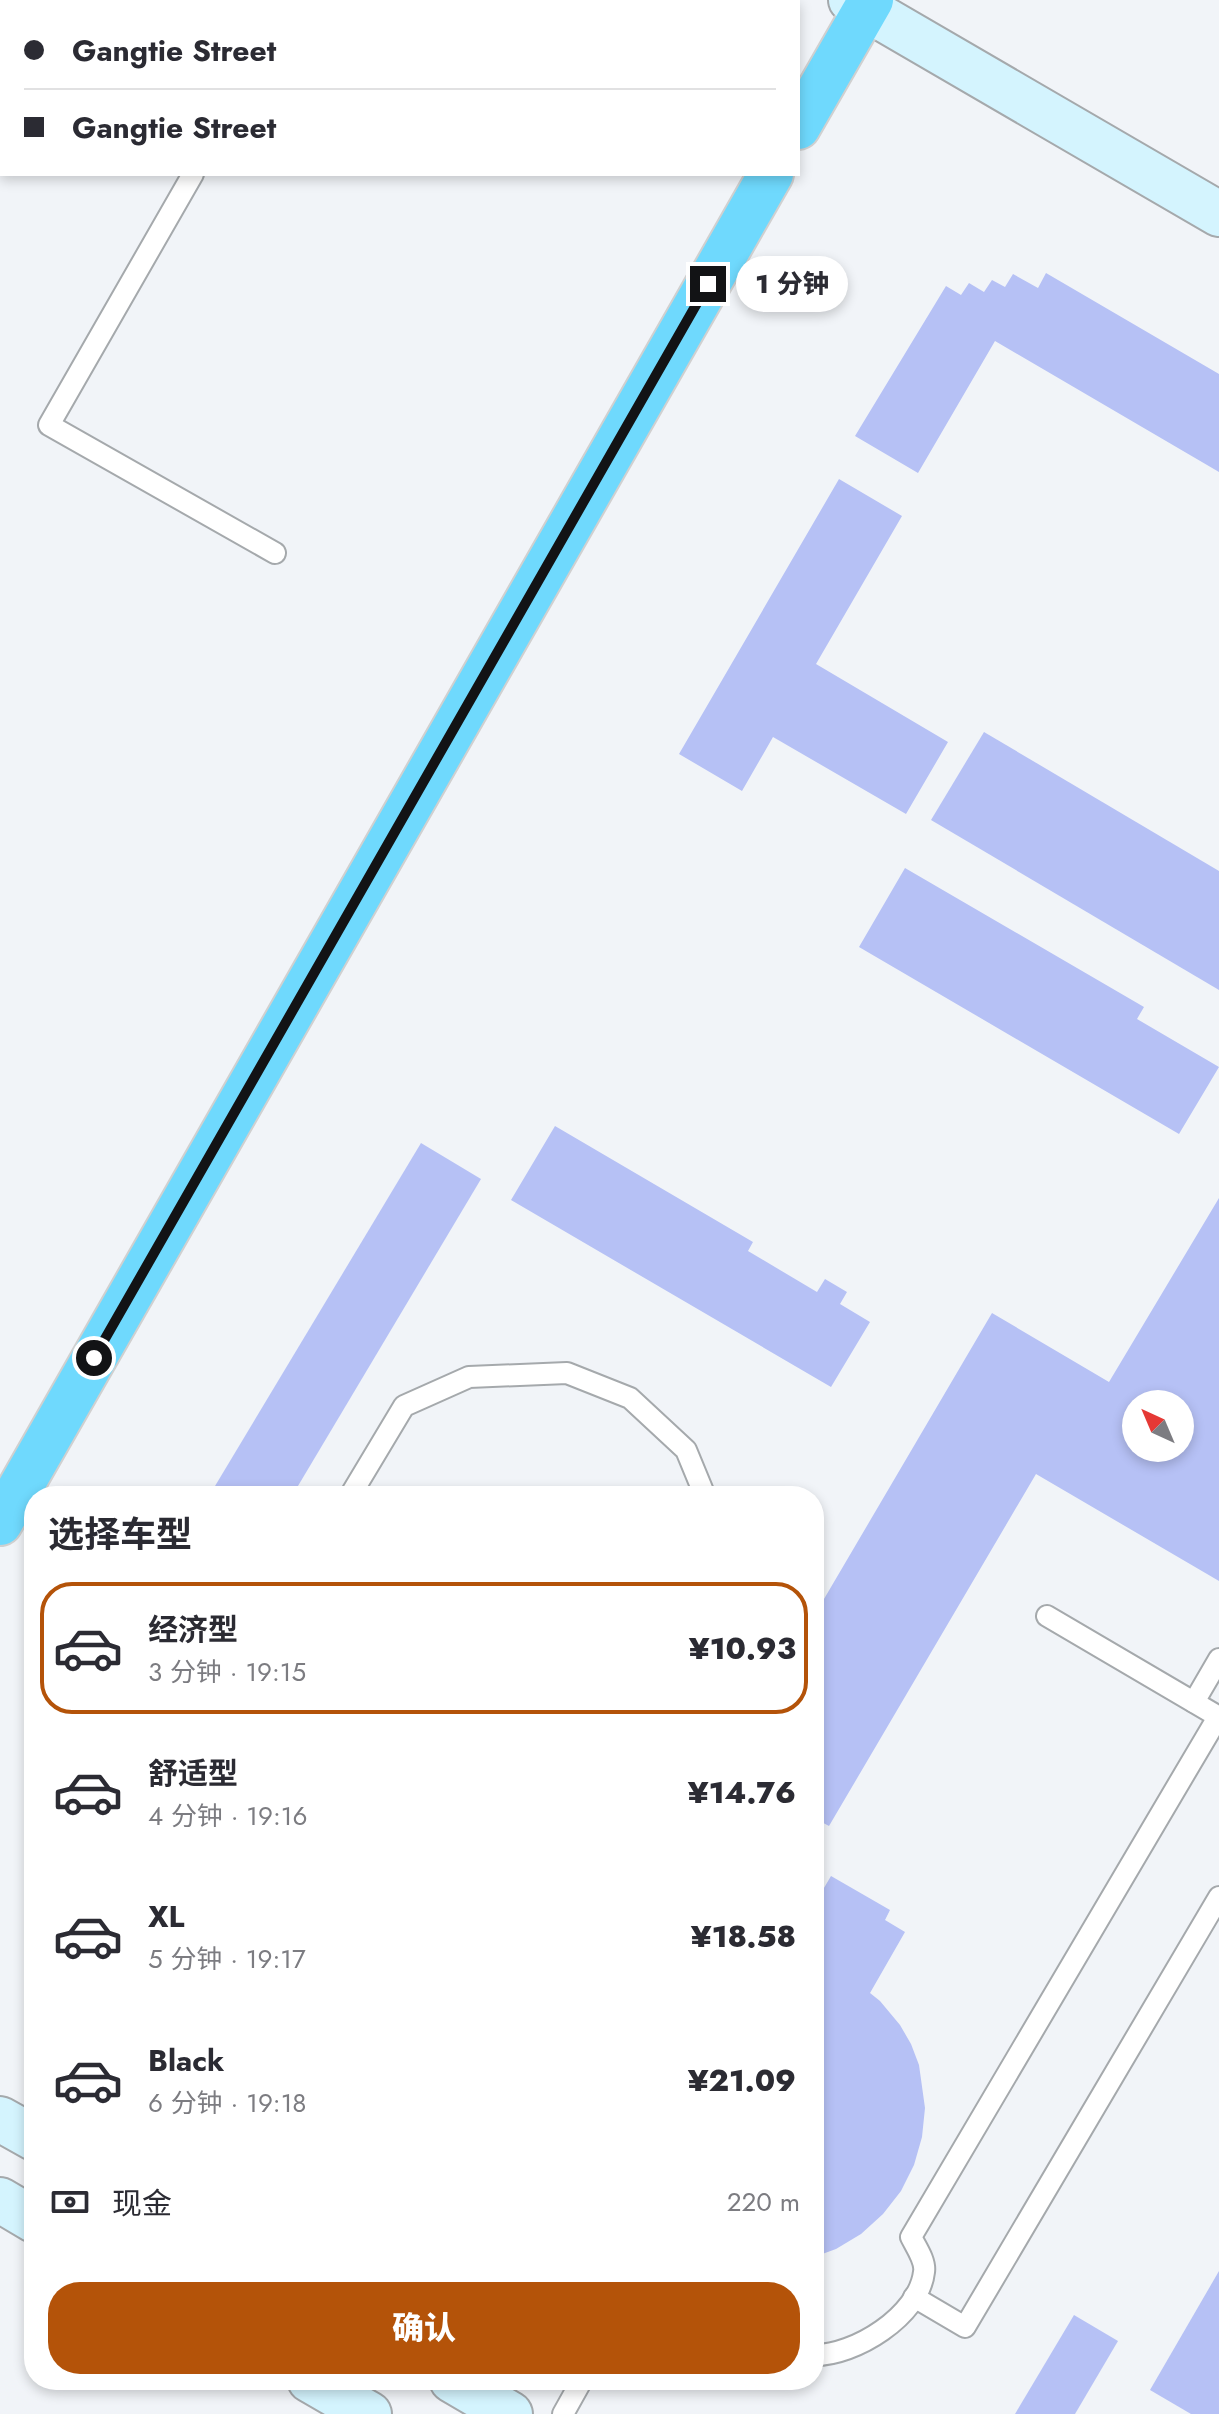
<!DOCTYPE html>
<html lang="zh">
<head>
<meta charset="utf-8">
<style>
  body { margin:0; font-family:Jost,"Noto Sans SC",sans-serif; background:#f2f2f3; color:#2b2b33; height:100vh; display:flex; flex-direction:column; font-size:30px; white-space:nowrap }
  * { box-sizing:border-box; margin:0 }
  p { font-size:26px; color:#7c7c81 }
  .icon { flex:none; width:44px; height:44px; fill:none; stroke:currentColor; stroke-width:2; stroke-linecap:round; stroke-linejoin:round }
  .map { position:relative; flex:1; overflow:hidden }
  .details { position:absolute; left:24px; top:1486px; width:800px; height:904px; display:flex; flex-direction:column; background:#fff; border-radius:32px; box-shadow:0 4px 12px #0003 }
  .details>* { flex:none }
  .banner { position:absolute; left:0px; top:0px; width:800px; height:176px; box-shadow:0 4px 12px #0003; display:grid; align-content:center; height:176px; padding:0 24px; background:#fff }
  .needle { width:52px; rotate:316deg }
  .controls { position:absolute; left:1122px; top:1390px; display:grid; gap:16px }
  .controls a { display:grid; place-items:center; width:72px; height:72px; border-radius:50%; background:#fff; box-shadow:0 4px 12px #0003; font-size:40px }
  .end { position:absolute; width:36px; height:36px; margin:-18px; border:10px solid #121315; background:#fff; box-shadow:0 0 0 4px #fff }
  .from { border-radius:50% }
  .bubble { position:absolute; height:56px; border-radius:28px; background:#fff; box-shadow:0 4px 12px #0003; font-size:26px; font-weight:800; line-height:56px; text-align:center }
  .banner b { display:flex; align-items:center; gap:28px; height:76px; font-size:30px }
  .banner b+b { border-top:2px solid #e1e1e2 }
  .banner i { width:20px; height:20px; background:#2b2b33 }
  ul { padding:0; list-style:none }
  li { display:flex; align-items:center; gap:24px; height:132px; margin:0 16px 12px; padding:0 8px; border:4px solid transparent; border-radius:32px }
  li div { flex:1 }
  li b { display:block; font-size:30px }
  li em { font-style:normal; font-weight:800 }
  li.active { border-color:#b45309 }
  li>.icon { width:72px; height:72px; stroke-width:1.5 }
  h2 { padding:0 24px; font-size:36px; line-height:96px }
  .pay { display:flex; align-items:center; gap:20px; height:88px; padding:0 24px; font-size:30px }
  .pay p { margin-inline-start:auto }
  .primary-button { display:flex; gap:16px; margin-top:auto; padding:16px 24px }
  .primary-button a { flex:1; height:92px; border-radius:32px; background:#b45309; color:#fff; font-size:32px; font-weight:800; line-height:92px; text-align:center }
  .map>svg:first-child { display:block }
  .building { fill:#b6c1f5; fill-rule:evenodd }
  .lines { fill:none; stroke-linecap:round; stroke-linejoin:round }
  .lane-casing { stroke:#a5a9ac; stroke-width:24 }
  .secondary-casing { stroke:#a5a9ac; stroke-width:48 }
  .highway-casing { stroke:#d0d0d0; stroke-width:48 }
  .lane { stroke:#fff; stroke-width:20 }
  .secondary { stroke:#d4f4fe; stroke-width:44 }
  .highway { stroke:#6fd9fd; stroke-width:44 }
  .route { stroke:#121315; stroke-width:10 }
</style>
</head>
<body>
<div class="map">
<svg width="1219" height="2414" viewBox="0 0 1219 2414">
  <rect width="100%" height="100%" fill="#f1f4f8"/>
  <g class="building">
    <path d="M 1046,273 L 1219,374 L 1219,472 L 995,341 L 918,473 L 855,436 L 946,286 L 961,295 L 969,283 L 984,292 L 992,280 L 1005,287 L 1013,274 L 1038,288 Z"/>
    <path d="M 839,479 L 902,516 L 816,664 L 948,742 L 906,814 L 773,737 L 742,791 L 679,754 Z"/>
    <path d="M 984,732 L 1219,871 L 1219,990 L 931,820 Z"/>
    <path d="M 905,868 L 1144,1007 L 1137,1019 L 1219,1067 L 1179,1134 L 859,947 Z"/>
    <path d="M 555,1126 L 753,1242 L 748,1251 L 817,1292 L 825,1279 L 847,1292 L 840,1304 L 870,1322 L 831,1387 L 511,1200 Z"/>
    <path d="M 421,1143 L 481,1179 L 292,1496 L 209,1496 Z"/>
    <path d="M 1219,1198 L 1219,1581 L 1036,1474 L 829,1826 L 814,1818 L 814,1616 L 992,1313 L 1109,1382 ZM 1136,1404 L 1180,1404 L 1180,1448 L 1136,1448 Z"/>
    <path d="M 831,1876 L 890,1910 L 885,1920 L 905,1932 L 870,1993 L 880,2001 L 900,2025 L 911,2044 L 919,2065 L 925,2108 L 922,2137 L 914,2165 L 901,2191 L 883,2214 L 861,2234 L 836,2249 L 814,2257 L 814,1905 Z"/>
    <path d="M 1219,2271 L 1219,2414 L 1191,2414 L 1150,2390 Z"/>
    <path d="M 1074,2315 L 1118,2341 L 1075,2414 L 1015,2414 Z"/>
  </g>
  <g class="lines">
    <defs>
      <g id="lane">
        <path d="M 292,2 L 293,0"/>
        <path d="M 193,174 L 49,425 L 275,553"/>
        <path d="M 350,1496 L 404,1406 L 469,1377 L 567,1373 L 630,1398 L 686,1450 L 705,1496"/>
        <path d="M 1047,1616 L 1219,1717"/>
        <path d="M 1194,1702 L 1219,1659"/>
        <path d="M 914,2297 L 965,2327 L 1219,1897"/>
        <path d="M 814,2355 C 854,2356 919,2316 924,2272 C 926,2261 916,2247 911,2237 L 1218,1717"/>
        <path d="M 563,2414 L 582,2380"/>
      </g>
      <g id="secondary">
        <path d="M 851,0 L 1219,214"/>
        <path d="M 0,2119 L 34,2138"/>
        <path d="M 0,2200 L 34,2220"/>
        <path d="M 310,2380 L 369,2414"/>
        <path d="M 452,2380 L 510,2414"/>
      </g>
      <g id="highway">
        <path d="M 798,127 L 871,0"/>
        <path d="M 0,1523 L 771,174"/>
      </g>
    </defs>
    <use href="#lane" class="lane-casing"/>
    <use href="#secondary" class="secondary-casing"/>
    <use href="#highway" class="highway-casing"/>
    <use href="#lane" class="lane"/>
    <use href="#secondary" class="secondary"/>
    <use href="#highway" class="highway"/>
  </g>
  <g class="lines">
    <path class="route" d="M 94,1358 L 708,284"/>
  </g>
</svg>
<div class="controls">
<a><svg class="needle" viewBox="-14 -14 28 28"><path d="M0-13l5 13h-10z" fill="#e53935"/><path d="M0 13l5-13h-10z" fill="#7c7c81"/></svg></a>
</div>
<i class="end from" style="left:94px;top:1358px"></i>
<i class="end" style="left:708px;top:284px"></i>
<div class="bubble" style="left:736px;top:256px;width:112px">1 分钟</div>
<div class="banner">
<b><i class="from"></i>Gangtie Street</b>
<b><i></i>Gangtie Street</b>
</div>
<section class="details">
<h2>选择车型</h2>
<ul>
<li class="active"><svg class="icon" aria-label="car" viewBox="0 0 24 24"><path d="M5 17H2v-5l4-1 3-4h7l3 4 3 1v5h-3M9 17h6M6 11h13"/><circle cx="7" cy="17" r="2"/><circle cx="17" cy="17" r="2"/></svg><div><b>经济型</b><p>3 分钟 · 19:15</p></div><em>¥10.93</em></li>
<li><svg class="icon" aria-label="car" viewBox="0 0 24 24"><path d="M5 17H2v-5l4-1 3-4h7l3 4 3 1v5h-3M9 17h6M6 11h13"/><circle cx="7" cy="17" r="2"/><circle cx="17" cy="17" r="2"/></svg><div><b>舒适型</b><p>4 分钟 · 19:16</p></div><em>¥14.76</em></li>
<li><svg class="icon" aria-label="car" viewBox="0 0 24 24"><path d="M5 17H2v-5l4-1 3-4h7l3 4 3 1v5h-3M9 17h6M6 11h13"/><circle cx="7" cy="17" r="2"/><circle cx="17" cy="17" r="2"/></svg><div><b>XL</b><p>5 分钟 · 19:17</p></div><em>¥18.58</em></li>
<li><svg class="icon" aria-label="car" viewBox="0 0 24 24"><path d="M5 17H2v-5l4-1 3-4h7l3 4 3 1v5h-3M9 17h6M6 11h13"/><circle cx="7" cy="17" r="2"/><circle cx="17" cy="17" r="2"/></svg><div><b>Black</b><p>6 分钟 · 19:18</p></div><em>¥21.09</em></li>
</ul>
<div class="pay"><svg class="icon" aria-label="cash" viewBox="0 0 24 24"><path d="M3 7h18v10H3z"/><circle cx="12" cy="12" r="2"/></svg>现金<p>220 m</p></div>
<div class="primary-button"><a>确认</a></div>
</section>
</div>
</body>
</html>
